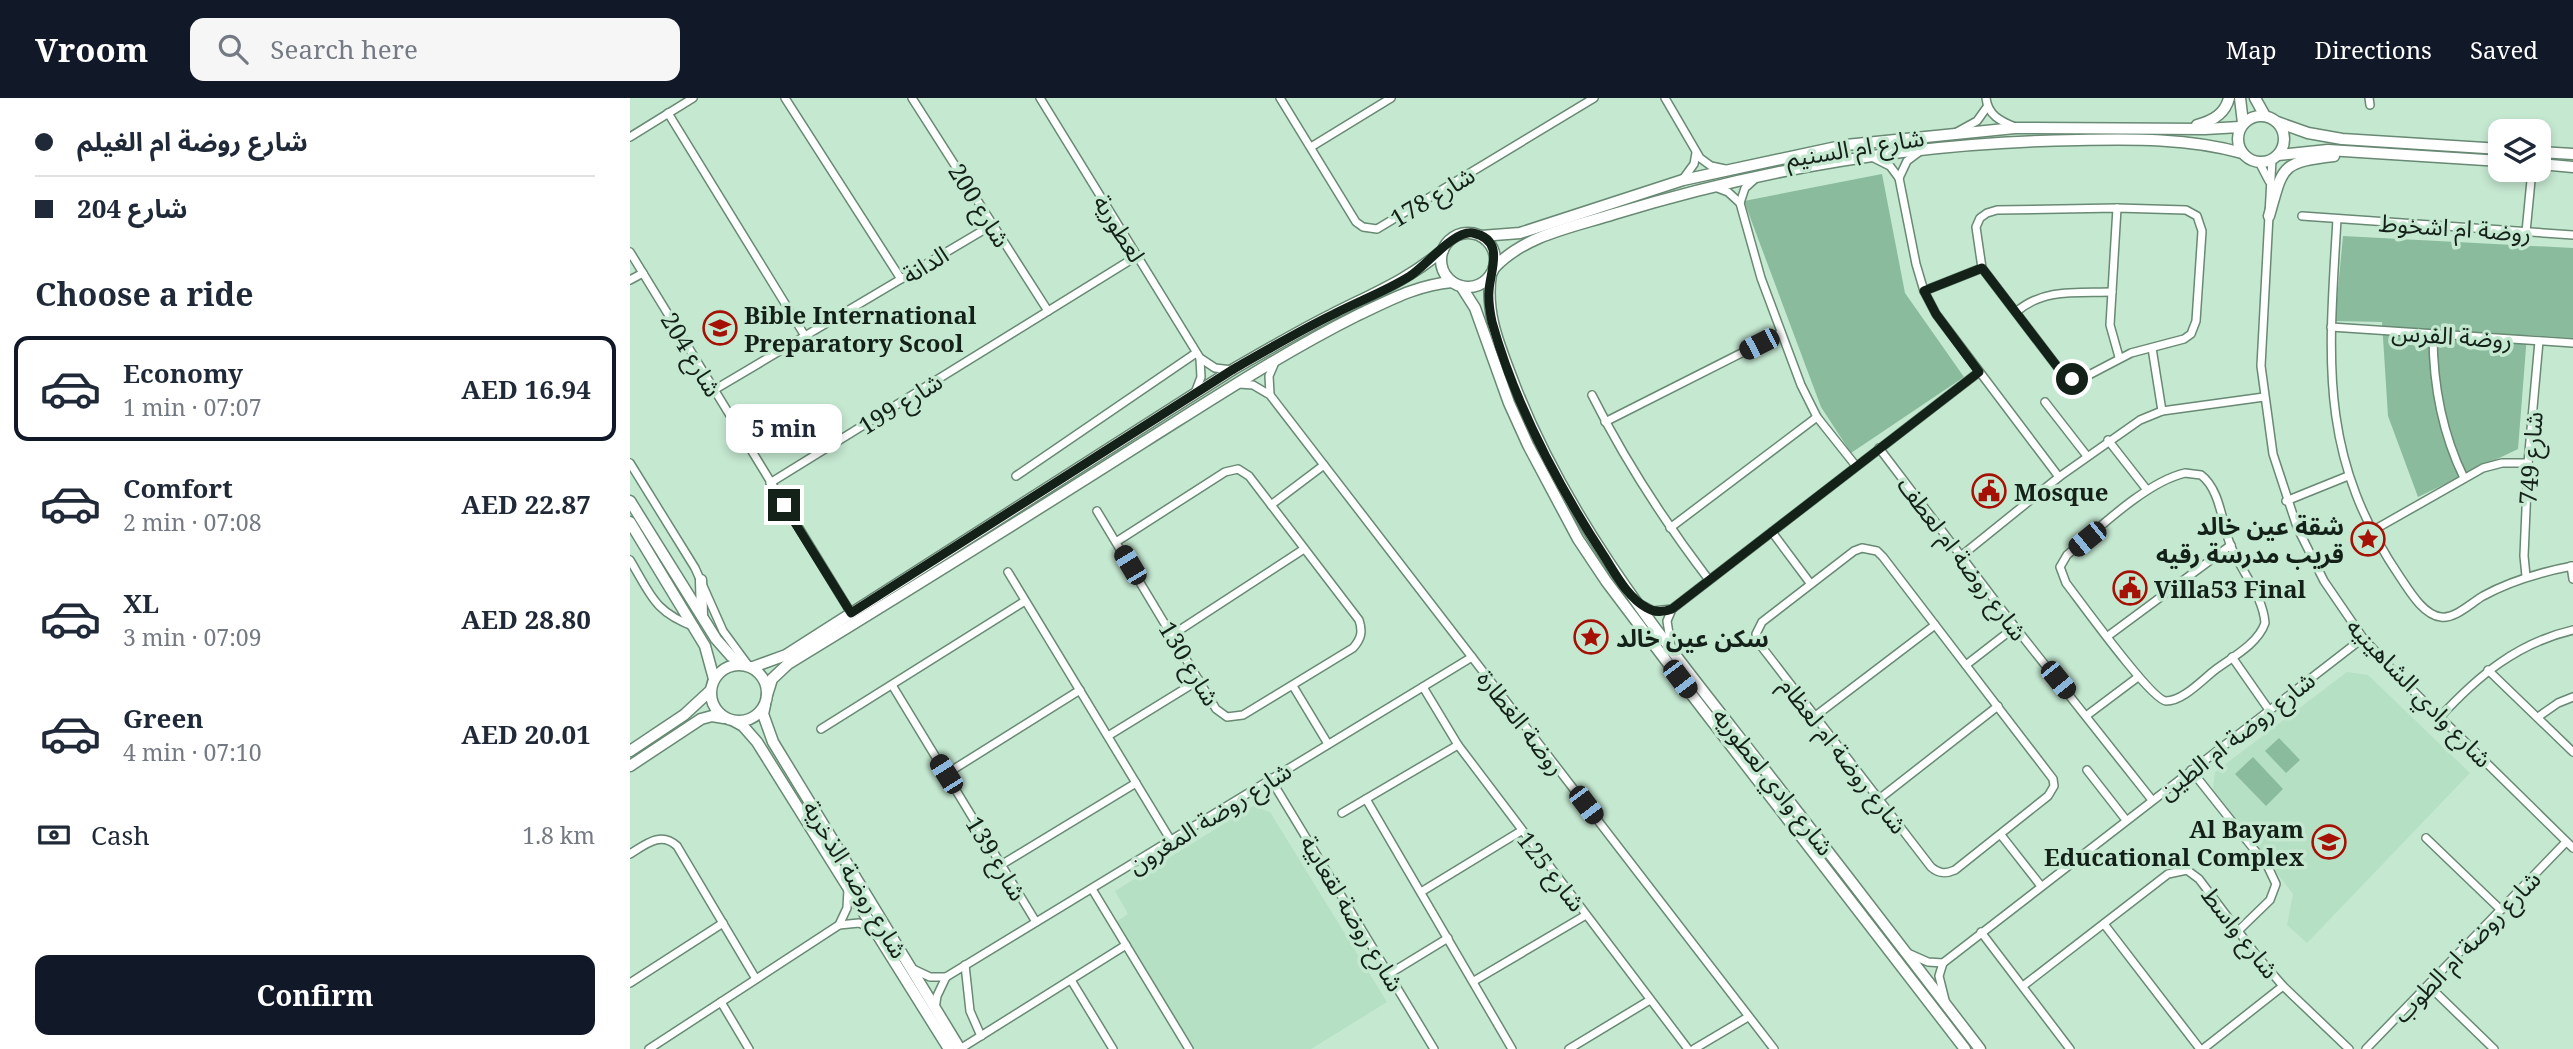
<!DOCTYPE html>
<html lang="en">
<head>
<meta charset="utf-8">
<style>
  body { margin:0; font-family:"Noto Serif","Noto Sans Arabic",serif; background:#f6f6f7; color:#1f2937; height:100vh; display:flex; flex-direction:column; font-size:26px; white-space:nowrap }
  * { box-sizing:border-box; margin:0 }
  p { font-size:23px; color:#747a83 }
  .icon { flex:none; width:38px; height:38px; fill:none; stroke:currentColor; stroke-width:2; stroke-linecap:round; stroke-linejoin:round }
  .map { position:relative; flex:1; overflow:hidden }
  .details { display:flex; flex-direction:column; background:#fff; width:630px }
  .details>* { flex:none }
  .top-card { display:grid; align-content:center; height:154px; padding:0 35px; background:#fff }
  .fabs { position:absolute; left:1858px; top:21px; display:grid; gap:14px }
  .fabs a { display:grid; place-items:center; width:63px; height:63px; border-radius:14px; background:#fff; box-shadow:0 4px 10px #0003; font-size:35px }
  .end { position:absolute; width:32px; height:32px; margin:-16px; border:9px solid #142119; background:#fff; box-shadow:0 0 0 4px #fff }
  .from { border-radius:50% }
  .bubble { position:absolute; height:49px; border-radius:14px; background:#fff; box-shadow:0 4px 10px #0003; font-size:23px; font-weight:700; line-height:49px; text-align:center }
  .car { position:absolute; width:21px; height:42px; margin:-21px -10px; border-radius:9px; box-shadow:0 0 5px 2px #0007; background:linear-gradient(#222 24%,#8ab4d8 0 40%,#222 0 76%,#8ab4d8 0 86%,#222 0) }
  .top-card b { display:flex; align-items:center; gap:24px; height:66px; font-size:26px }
  .top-card b+b { border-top:2px solid #e0e1e3 }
  .top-card i { width:18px; height:18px; background:#1f2937 }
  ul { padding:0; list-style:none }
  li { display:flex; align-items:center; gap:21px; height:105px; margin:0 14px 10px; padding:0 21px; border:4px solid transparent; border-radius:14px }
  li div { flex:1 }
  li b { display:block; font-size:26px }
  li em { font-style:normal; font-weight:700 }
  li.current { border-color:#111827 }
  li>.icon { width:63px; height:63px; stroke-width:1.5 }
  h2 { padding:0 35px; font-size:32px; line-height:84px }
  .pay { display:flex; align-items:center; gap:18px; height:77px; padding:0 35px; font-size:26px }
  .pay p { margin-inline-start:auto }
  .cta { display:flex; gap:14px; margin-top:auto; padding:14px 35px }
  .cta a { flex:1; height:80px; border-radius:14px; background:#111827; color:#fff; font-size:28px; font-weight:700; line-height:80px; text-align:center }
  header { display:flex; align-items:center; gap:42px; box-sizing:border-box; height:98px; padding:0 35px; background:#111827; color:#fff }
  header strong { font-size:33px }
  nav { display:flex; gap:38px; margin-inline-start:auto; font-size:24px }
  .search { width:490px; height:63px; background:#f6f6f7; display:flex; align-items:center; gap:18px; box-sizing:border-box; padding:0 24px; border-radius:14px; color:#747a83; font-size:26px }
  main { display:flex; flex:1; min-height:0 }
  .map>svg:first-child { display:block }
  .built { fill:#b5e0c4 }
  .green { fill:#8abb9c }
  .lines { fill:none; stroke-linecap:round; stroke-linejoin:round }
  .street-casing { stroke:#688973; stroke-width:10 }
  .secondary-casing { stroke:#688973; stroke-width:13 }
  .street { stroke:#fff; stroke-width:7 }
  .secondary { stroke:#fff; stroke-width:10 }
  .route { stroke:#142119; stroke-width:9 }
  .labels { text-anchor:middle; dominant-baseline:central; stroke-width:7; stroke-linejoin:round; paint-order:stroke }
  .street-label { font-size:24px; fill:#142119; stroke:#c5e8d1 }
  .poi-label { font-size:24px; font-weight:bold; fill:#142119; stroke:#c5e8d1; text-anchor:start }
</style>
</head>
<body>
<header>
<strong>Vroom</strong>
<div class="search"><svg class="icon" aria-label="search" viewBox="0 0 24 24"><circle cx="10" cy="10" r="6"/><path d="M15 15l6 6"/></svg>Search here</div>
<nav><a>Map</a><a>Directions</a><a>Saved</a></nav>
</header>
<main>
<section class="details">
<div class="top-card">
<b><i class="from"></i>شارع روضة ام الغيلم</b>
<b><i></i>شارع 204</b>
</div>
<h2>Choose a ride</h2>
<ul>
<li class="current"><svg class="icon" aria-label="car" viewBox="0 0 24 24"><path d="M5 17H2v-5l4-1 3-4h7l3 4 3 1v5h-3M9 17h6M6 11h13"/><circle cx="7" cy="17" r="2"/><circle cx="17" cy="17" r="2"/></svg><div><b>Economy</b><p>1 min · 07:07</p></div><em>AED 16.94</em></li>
<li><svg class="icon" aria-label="car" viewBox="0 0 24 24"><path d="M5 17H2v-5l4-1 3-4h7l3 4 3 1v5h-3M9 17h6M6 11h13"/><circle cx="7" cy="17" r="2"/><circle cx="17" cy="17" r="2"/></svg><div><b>Comfort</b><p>2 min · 07:08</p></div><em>AED 22.87</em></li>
<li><svg class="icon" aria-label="car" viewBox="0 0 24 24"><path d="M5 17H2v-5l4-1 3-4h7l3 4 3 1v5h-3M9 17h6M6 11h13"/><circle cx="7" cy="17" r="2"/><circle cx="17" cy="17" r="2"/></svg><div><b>XL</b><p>3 min · 07:09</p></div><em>AED 28.80</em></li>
<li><svg class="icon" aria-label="car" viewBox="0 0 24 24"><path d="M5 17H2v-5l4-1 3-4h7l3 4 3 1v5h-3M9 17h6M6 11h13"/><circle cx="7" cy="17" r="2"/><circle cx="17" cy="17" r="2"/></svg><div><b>Green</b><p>4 min · 07:10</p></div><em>AED 20.01</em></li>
</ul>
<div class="pay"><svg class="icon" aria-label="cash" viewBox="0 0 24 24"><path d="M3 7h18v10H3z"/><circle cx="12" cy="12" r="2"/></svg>Cash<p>1.8 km</p></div>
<div class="cta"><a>Confirm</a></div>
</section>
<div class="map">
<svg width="1943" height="951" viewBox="0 0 1943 951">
  <rect width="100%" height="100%" fill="#c5e8d1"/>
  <g class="built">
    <path d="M 91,210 L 108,238 L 88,248 L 72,222 Z"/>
    <path d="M 1717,574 L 1738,577 L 1840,675 L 1677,845 L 1657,827 L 1663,796 L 1583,692 L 1585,674 Z"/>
    <path d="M 623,708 L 640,714 L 757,904 L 681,951 L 564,951 L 486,824 L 498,816 L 485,793 Z"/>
  </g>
  <g class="green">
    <path d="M 1252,76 L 1275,195 L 1334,279 L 1221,355 L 1191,309 L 1114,103 Z"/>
    <path d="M 1713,138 L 1943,150 L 1943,240 L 1897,237 L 1888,351 L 1788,399 L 1758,318 L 1752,224 L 1705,223 Z"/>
    <path d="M 1649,640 L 1670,662 L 1656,675 L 1635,653 Z"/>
    <path d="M 1623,659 L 1653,691 L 1636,708 L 1605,676 Z"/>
  </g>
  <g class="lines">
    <defs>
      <g id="street">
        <path d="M 155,0 L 271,181"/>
        <path d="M 282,0 L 418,213"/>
        <path d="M 410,0 L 570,260 L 585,270 L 602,272"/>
        <path d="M 650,0 L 726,124 L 733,129 L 747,131 L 964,0"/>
        <path d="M 1035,0 L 1070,60 L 1081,68 L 1095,71"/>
        <path d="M 1356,0 C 1358,17 1370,23 1385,29"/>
        <path d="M 1739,0 L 1740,7"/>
        <path d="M 38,15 L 175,238"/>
        <path d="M 1327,34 L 1347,23 L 1357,9"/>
        <path d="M 0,39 L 63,0"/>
        <path d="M 681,49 L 761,0"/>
        <path d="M 1242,59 L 1260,68 L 1269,80 L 1286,166 L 1294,193 L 1306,216 L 1429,379"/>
        <path d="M 1642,61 L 1631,268 L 1643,356 L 1667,429 L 1694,483 L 1733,540 L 1766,576 L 1943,750"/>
        <path d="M 1629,64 L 1639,83"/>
        <path d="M 1269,80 L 1277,63 L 1289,54"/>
        <path d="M 1053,81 L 1064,66 L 1066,55"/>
        <path d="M 1085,89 L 1098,94 L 1110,105 L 1131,180 L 1171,287 L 1187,319 L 1226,368"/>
        <path d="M 1110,105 L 1115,90 L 1126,80"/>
        <path d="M 1487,110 L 1556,112 L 1567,118 L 1572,133 L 1566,223 L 1561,236 L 1554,241 L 1501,255 L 1455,279 L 1442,281 L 1429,271 L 1352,170 L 1346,129 L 1350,120 L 1357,115 L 1367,112 Z"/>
        <path d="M 1487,110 L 1480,227 L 1489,259"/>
        <path d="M 1672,118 L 1943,137"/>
        <path d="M 1707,121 C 1699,260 1687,357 1770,479 C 1779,492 1793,517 1811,519 C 1825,521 1841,505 1853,498 C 1882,482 1911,474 1943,468"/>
        <path d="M 1896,134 L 1902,72"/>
        <path d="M 0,154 L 221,515"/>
        <path d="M 0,182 L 13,175"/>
        <path d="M 1294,193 L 1352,170"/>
        <path d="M 1386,214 C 1414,190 1447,195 1482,194"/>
        <path d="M 1701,229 L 1943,245"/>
        <path d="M 1803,236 C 1803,286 1812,335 1834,380"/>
        <path d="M 1522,250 L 1532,313"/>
        <path d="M 609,286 L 623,287 L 640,297 L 1144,951"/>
        <path d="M 84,292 L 362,127"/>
        <path d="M 565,295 L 571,279 L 570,261"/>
        <path d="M 640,296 L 639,278 L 645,264"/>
        <path d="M 962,297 C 995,363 1034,423 1079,482"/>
        <path d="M 1415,304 L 1457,358"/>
        <path d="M 975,324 L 1151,235"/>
        <path d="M 1478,342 L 1517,392"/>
        <path d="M 1249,350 L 1385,529 L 1522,702"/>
        <path d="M 0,365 L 65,470 L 93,533 L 118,567"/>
        <path d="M 1555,375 L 1571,377 C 1590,391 1592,425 1600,446 C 1610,472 1633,497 1635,525 C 1628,546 1601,560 1585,572 C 1572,582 1553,603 1536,603 C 1521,602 1450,503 1436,485 L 1430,469 L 1437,457 C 1468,431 1516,384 1555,375 Z"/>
        <path d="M 386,378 L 566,255"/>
        <path d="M 140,385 L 507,158"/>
        <path d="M 1656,403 L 1718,378"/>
        <path d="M 641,407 L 694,367"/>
        <path d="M 467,413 L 586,611 L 597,619 L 613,617 L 723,550 C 731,541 733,534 729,522 L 619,378 L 608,371 L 595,374 L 486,444"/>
        <path d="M 1040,430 L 1187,319"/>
        <path d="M 1742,433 L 1853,370 L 1872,365 L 1898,365"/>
        <path d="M 1142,434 L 1180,485"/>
        <path d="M 1232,450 L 1247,453 L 1253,459 L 1423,681 L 1424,688 L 1418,698 L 1325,772 C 1316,776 1309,776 1301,769 L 1128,544 L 1126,536 L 1132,524 L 1224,453 Z"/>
        <path d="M 1331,458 L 1429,379 L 1510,322 L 1532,313 L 1634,299"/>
        <path d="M 0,462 C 21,497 24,514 65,529"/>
        <path d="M 1941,468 L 1943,481"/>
        <path d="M 378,474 L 540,741"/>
        <path d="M 1896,478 L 1894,458 L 1898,365 L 1909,243"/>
        <path d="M 1010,506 L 1023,513 L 1042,511"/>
        <path d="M 542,537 L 674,451"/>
        <path d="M 1478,538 L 1601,447"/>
        <path d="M 1041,548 L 1037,523 L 1042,511 L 1349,274"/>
        <path d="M 1602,559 L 1639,612"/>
        <path d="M 1336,567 L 1385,529"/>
        <path d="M 1858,572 L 1943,654"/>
        <path d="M 262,587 L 406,824"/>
        <path d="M 663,588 L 698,646"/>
        <path d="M 793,589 L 828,647 L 1058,951"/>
        <path d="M 1456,618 L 1508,579"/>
        <path d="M 1184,619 L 1305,527"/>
        <path d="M 1810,619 C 1848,578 1887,545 1943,532"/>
        <path d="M 1908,619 L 1928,605 L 1943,599"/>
        <path d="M 191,631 L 395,503"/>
        <path d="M 478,638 L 569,582"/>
        <path d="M 1457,672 L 1496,722"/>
        <path d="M 1561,672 L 1638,769 L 1646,786 L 1640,802 L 1608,833"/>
        <path d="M 316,676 L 450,592"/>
        <path d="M 640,680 L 804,951"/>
        <path d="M 736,701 L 882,951"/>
        <path d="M 1249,701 L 1368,608"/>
        <path d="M 712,715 L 828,647"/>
        <path d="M 1371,737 L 1411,788"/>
        <path d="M 1796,740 L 1871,812"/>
        <path d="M 0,756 C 16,746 31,733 47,748 L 126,881"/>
        <path d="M 371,767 L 506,685"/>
        <path d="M 462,791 L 559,951"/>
        <path d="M 791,794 L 891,733"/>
        <path d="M 1474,826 L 1570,951"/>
        <path d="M 209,827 L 217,810 L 218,791"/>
        <path d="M 1351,834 L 1440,951"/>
        <path d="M 1280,856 L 1298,864 L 1313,865"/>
        <path d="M 335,867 L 340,913 L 351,938"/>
        <path d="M 283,871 L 300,879 L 316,879"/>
        <path d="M 759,876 L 818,840"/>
        <path d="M 441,882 L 483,951"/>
        <path d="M 844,883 L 956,817"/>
        <path d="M 0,885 L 93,825"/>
        <path d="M 1393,888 L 1538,776 L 1557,772 L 1569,781 L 1627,858 L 1653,888 L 1719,951"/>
        <path d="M 1799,888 L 1864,951"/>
        <path d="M 1315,902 L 1309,878 L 1313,865 L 1733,540"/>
        <path d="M 91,904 L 119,951"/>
        <path d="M 305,911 L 307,898 L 316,879 L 842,559"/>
        <path d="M 19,951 L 209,827 L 229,825 L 242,830"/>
        <path d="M 330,951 L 496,847"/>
        <path d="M 939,951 L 1020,902"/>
        <path d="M 1064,951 L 1118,919"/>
        <path d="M 1573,951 L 1653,888"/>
        <path d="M 1736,951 L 1936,744"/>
      </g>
      <g id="secondary">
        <path d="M 1610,0 L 1613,25"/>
        <path d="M 1625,0 L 1635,18"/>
        <circle cx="1631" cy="41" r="23"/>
        <path d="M 1647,24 L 1678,35 L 1712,41 L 1871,51"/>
        <path d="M 1567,27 C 1583,23 1595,16 1599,0"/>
        <path d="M 1909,54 L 1943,56"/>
        <path d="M 1648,57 L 1698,52 L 1871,63"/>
        <path d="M 1909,66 L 1943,69"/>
        <path d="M 1639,118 C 1653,70 1649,64 1704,58"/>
        <circle cx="838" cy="162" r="27"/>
        <path d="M 851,138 L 890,135 L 1053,82 L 1216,47 L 1385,30 L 1575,31 L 1610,29"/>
        <path d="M 864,170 C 895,137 943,129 984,116 C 1134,70 1291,44 1448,42 C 1503,41 1559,40 1612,55"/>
        <path d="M 861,176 C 855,213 868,244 881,278 C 939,434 1049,561 1149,690 C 1216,777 1284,864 1350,951"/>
        <path d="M 831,188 L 845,210 L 879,305 L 898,347 L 948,441 L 976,483 L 1065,601 L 1335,951"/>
        <path d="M 0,403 L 86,541 L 101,558 L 112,566"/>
        <path d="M 0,424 L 75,548 L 84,581"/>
        <path d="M 71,482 L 72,518"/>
        <circle cx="109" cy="595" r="28"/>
        <path d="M 123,569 L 156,557 L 602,272 C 635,253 667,234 701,217 C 742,196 778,182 813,152"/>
        <path d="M 137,597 L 142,581 L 158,566 C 277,493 396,419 514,344 C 584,300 654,254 728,217 C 760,202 787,187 822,184"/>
        <path d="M 135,607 L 133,616 L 143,644 L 330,951"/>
        <path d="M 104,623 L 113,628 L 127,644 L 319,951"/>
        <path d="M 0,653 L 54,617 L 80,593"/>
        <path d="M 0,668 L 71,621 L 82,618 L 94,620"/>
      </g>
    </defs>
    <use href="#street" class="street-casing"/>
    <use href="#secondary" class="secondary-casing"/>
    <use href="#street" class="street"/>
    <use href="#secondary" class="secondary"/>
  </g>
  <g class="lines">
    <path class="route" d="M 154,407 L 221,515 L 602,272 C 635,253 669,233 704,216 C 729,203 756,193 780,178 C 798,166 824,132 843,135 C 876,142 860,172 859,193 C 858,203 860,214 862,224 C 885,307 927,386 974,458 C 985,475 998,500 1017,510 C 1025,515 1034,514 1042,511 L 1349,274 L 1306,216 L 1294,193 L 1352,170 L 1429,271 L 1442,281"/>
  </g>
  <defs>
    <symbol id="school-ring" viewBox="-11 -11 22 22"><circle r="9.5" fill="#c5e8d1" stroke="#a51105" stroke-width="1.5"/><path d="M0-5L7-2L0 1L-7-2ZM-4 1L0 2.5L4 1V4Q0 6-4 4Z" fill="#a51105"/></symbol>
    <symbol id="civic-ring" viewBox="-11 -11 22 22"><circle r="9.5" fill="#c5e8d1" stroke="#a51105" stroke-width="1.5"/><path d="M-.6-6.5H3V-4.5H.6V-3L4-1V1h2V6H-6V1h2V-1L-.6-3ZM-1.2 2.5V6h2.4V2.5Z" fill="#a51105"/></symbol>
    <symbol id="sight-ring" viewBox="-11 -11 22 22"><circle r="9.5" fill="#c5e8d1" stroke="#a51105" stroke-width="1.5"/><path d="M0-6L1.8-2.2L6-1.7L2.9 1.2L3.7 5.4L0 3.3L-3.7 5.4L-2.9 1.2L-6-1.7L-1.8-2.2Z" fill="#a51105"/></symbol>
  </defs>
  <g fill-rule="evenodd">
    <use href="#school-ring" x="71" y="211" width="38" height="38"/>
    <use href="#civic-ring" x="1340" y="374" width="38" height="38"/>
    <use href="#sight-ring" x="1719" y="422" width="38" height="38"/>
    <use href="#civic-ring" x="1481" y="471" width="38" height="38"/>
    <use href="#sight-ring" x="942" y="520" width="38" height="38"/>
    <use href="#school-ring" x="1680" y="725" width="38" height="38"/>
  </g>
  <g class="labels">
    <g class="street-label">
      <text transform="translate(1225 49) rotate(-9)">شارع ام السنيم</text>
      <text transform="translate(802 98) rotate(-31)">شارع 178</text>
      <text transform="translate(350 107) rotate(58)">شارع 200</text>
      <text transform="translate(1825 129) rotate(4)">روضة ام اشخوط</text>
      <text transform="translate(490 130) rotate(58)">لعطورية</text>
      <text transform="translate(295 166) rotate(-31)">الدانة</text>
      <text transform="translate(1822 237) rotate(4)">روضة الفرس</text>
      <text transform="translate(62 256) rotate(59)">شارع 204</text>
      <text transform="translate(270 305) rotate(-32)">شارع 199</text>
      <text transform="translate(1900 360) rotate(-86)">شارع 749</text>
      <text transform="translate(1333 460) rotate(53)">شارع روضة ام لعطف</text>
      <text transform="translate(560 565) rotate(59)">شارع 130</text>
      <text transform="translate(1790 594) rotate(46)">شارع وادي الشاهينيه</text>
      <text transform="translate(892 624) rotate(52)">روضة الغطارة</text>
      <text transform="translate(1606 637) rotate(-38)">شارع روضة ام الطين</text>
      <text transform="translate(1214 657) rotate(52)">شارع روضة ام لعظام</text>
      <text transform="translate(1144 683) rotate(52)">شارع وادي لعطوريه</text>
      <text transform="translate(579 719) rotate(-32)">شارع روضة المغرون</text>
      <text transform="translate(367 760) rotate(59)">شارع 139</text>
      <text transform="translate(922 773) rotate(52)">شارع 125</text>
      <text transform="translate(226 781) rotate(59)">شارع روضة الذخرية</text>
      <text transform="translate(723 815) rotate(59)">شارع روضة لقعابية</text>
      <text transform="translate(1611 834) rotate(52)">شارع واسط</text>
      <text transform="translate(1836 848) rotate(-46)">شارع روضة ام الطوب</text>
    </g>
    <g class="poi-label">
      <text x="114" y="216">Bible International<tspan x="114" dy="28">Preparatory Scool</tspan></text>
      <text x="1384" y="393">Mosque</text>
      <text x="1714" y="427" text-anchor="end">شقة عين خالد<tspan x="1714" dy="28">قريب مدرسة رقيه</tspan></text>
      <text x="1524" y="490">Villa53 Final</text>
      <text x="986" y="539">سكن عين خالد</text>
      <text x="1674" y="730" text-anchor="end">Al Bayam<tspan x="1674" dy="28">Educational Complex</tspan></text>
    </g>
  </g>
</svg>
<div class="fabs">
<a><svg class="icon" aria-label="layers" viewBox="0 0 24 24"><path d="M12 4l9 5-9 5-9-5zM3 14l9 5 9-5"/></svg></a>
</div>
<i class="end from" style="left:1442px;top:281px"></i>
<i class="end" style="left:154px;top:407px"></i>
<div class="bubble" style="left:96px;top:306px;width:116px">5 min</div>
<i class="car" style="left:1129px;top:246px;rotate:243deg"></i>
<i class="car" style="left:1457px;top:441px;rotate:231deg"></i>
<i class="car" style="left:500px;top:467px;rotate:329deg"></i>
<i class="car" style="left:1050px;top:581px;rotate:143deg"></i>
<i class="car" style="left:1428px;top:582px;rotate:141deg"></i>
<i class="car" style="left:316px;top:676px;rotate:328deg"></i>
<i class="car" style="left:956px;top:707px;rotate:143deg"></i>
</div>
</main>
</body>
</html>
